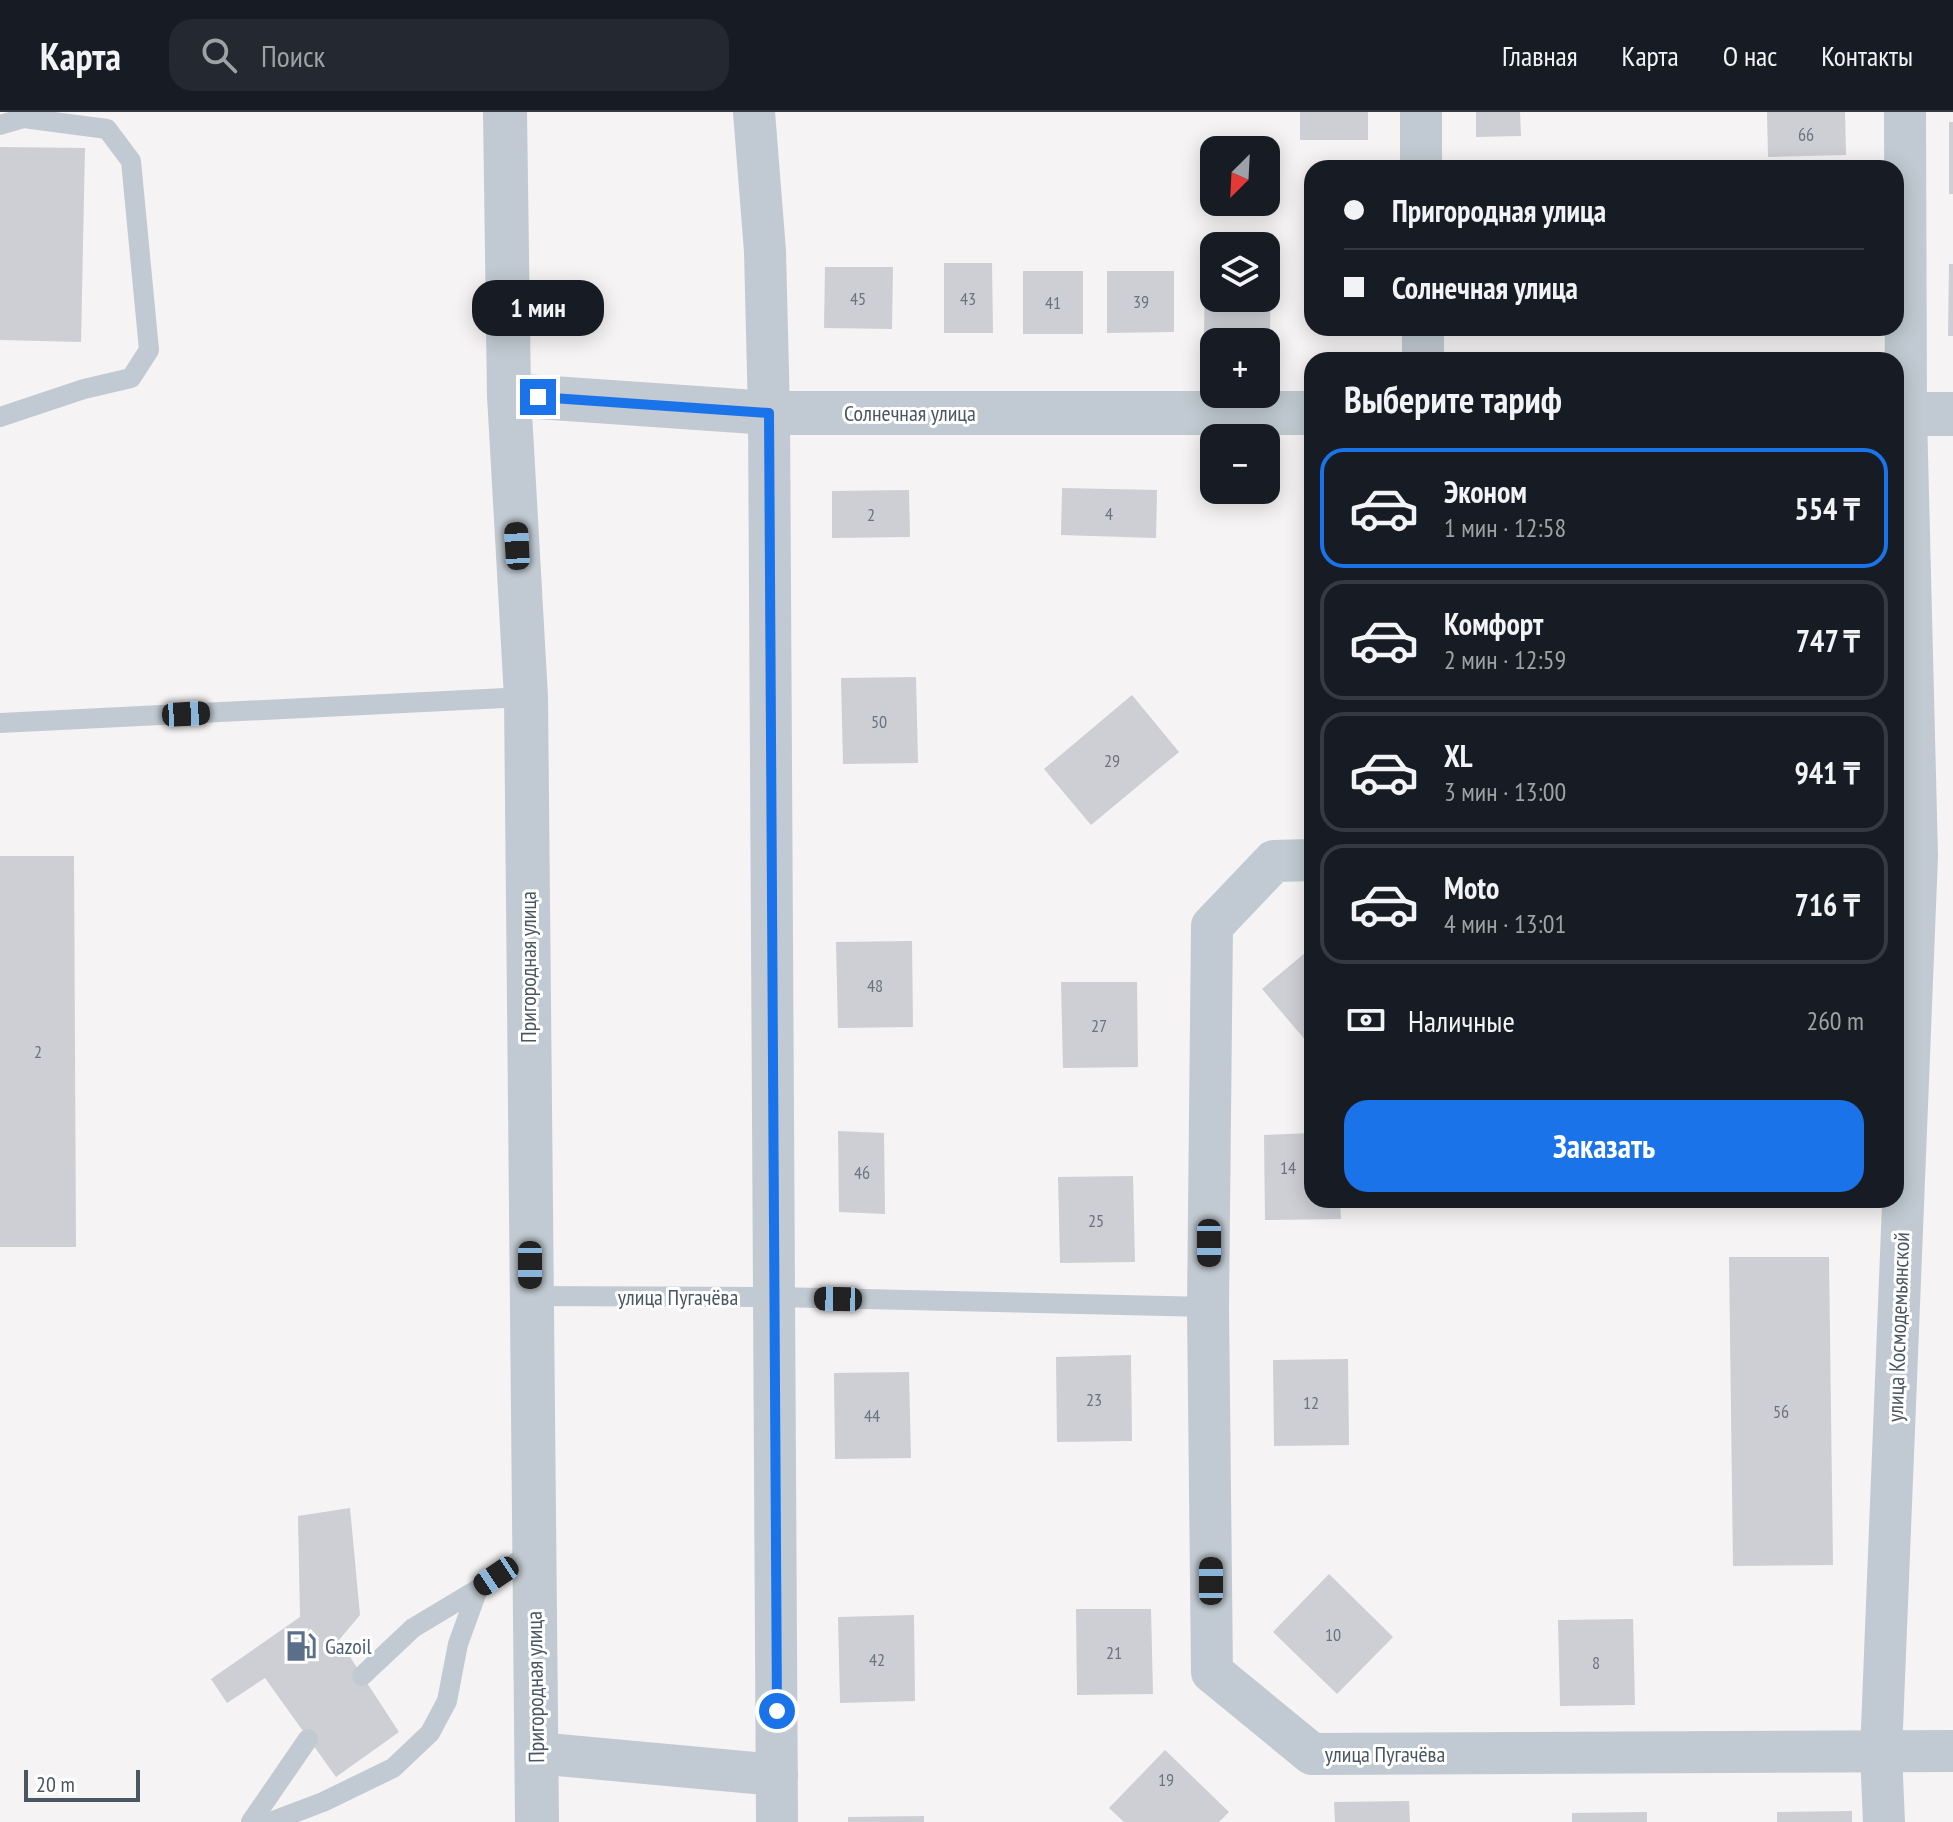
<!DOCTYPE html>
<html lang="ru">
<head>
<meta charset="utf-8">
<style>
  body { margin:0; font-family:"PT Sans Narrow",sans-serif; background:#242831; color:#f1f3f6; height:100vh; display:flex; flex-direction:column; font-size:30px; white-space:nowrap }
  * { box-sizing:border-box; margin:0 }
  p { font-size:26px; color:#9ea1a6 }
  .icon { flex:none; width:44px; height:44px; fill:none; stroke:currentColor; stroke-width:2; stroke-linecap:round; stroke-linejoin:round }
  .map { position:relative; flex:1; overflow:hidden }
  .side { position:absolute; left:1304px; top:240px; width:600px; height:856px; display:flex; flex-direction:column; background:#171b24; border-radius:24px; box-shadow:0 4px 20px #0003 }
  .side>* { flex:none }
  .hud { position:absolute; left:1304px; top:48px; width:600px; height:176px; border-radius:24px; box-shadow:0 4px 20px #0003; display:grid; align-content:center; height:176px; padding:0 40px; background:#171b24 }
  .needle { width:52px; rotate:204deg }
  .buttons { position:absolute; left:1200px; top:24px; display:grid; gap:16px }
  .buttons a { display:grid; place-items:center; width:80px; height:80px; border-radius:16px; background:#171b24; box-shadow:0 4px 20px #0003; font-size:40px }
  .scale { position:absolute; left:24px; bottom:20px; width:116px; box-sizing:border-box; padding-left:8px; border:4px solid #4a5661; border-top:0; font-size:22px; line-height:28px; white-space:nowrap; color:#4a5661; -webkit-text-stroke:6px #fff; paint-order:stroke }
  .end { position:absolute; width:36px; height:36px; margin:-18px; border:10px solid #1a73e8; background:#fff; box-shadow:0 0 0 4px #fff }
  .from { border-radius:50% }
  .bubble { position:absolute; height:56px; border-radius:24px; background:#171b24; box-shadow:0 4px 20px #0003; font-size:26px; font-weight:800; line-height:56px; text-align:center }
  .car { position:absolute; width:24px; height:48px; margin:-24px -12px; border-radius:10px; box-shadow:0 0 6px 2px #0007; background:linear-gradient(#222 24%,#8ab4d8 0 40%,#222 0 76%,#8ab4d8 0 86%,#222 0) }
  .hud b { display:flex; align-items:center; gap:28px; height:76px; font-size:30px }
  .hud b+b { border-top:2px solid #363941 }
  .hud i { width:20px; height:20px; background:#f1f3f6 }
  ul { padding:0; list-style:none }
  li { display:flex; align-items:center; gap:24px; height:120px; margin:0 16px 12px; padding:0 24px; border:4px solid #363941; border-radius:24px }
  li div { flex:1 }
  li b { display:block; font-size:30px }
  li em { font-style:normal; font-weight:800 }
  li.selected { border-color:#1a73e8 }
  li>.icon { width:72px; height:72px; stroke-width:1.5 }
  h2 { padding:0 40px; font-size:36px; line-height:96px }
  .pay { display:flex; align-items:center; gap:20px; height:88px; padding:0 40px; font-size:30px }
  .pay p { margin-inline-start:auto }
  .action { display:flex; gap:16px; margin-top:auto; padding:16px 40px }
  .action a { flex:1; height:92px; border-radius:24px; background:#1a73e8; color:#fff; font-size:32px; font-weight:800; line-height:92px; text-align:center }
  header { display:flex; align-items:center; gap:48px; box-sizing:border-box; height:112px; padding:0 40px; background:#171b24; border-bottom:2px solid #363941 }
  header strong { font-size:38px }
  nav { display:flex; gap:44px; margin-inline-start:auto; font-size:28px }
  .search { width:560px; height:72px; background:#242831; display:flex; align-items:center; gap:20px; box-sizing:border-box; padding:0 28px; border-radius:24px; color:#9ea1a6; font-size:30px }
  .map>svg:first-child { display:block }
  .building { fill:#cdcfd5 }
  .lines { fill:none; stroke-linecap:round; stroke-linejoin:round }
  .service { stroke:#c1cad2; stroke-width:20 }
  .minor { stroke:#c1cad2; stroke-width:42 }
  .tertiary { stroke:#c1cad2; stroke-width:44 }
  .route { stroke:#1a73e8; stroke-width:10 }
  .labels { text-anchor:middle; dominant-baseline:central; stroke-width:6; stroke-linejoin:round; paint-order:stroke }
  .number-label { font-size:18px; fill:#6b747e }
  .street-label { font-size:22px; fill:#4a5661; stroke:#fff }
  .service-label { font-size:22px; fill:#4e5e75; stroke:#fff; text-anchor:start }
</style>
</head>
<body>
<header>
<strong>Карта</strong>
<div class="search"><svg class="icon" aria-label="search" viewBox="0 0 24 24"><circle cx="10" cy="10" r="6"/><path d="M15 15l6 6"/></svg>Поиск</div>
<nav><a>Главная</a><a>Карта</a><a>О нас</a><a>Контакты</a></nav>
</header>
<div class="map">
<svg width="1953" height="1710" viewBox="0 0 1953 1710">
  <rect width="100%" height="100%" fill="#f5f3f3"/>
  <g class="building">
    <rect x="1300" y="0" width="68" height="28"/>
    <path d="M 1476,0 L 1520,0 L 1521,24 L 1476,25 Z"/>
    <path d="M 1767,0 L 1845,0 L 1846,43 L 1768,45 Z"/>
    <rect x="1949" y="10" width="4" height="72"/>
    <path d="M 0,35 L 85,36 L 81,230 L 0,228 Z"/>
    <path d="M 944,151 L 992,151 L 993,221 L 944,221 Z"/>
    <path d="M 1949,152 L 1953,152 L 1953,224 L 1948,224 Z"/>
    <path d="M 825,155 L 893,155 L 892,217 L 824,216 Z"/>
    <rect x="1023" y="159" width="60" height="63"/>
    <path d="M 1107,159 L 1174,159 L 1174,220 L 1107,221 Z"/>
    <path d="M 1205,163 L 1214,164 L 1214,186 L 1266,186 L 1266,165 L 1271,165 L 1270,222 L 1204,221 Z"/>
    <rect x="1463" y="216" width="68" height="6"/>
    <path d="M 1062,376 L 1157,378 L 1156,426 L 1061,423 Z"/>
    <path d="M 909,378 L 910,425 L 832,426 L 832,379 Z"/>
    <path d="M 916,565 L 918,651 L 843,652 L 841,566 Z"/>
    <path d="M 1132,583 L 1179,640 L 1091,713 L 1044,657 Z"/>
    <path d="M 0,744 L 74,744 L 76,1135 L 0,1135 Z"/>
    <path d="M 912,829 L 913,915 L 838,916 L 836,830 Z"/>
    <path d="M 1312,835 L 1312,924 L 1306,929 L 1262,877 Z"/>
    <path d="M 1061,870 L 1137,870 L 1138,955 L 1063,956 Z"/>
    <path d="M 838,1019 L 884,1021 L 885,1102 L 839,1100 Z"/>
    <path d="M 1312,1021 L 1312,1088 L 1340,1088 L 1341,1107 L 1265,1108 L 1264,1023 Z"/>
    <path d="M 1133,1064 L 1135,1150 L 1060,1151 L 1058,1065 Z"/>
    <path d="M 1729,1145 L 1829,1145 L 1833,1453 L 1733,1454 Z"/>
    <path d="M 1131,1243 L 1132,1329 L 1057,1330 L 1056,1245 Z"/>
    <path d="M 1348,1247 L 1349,1333 L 1274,1334 L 1273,1248 Z"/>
    <path d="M 909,1260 L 911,1346 L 835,1347 L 834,1261 Z"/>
    <path d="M 350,1396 L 360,1503 L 339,1528 L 399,1620 L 336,1665 L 265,1566 L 227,1591 L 211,1567 L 300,1505 L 298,1404 Z"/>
    <path d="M 1329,1462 L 1393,1525 L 1337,1582 L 1273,1520 Z"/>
    <path d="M 1076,1497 L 1151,1497 L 1153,1582 L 1077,1583 Z"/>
    <path d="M 914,1503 L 915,1589 L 840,1591 L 838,1505 Z"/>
    <path d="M 1633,1507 L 1635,1593 L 1560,1594 L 1558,1508 Z"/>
    <path d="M 1165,1638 L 1229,1700 L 1219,1710 L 1124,1710 L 1109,1696 Z"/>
    <path d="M 1409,1689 L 1410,1710 L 1335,1710 L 1334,1690 Z"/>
    <path d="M 1852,1699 L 1852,1710 L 1777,1710 L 1777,1700 Z"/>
    <path d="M 1647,1700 L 1647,1710 L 1572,1710 L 1572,1701 Z"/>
    <path d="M 924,1704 L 924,1710 L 848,1710 L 848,1705 Z"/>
  </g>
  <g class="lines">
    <g class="service">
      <path d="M 0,13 L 24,6 L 107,17 L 131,49 L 149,238 L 131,266 L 84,277 L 0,305"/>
      <path d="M 0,611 L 526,585"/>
      <path d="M 530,1184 L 776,1185 L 1208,1195"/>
      <path d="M 362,1564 L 413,1516 L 478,1477"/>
      <path d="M 251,1710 L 308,1627"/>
      <path d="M 270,1710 L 323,1690 L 393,1656 L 430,1621 L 447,1589 L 458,1532 L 478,1477 L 533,1439"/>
    </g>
    <g class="minor">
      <path d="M 754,0 L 765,139 L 769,301 L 777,1710"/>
      <path d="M 1421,0 L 1421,56"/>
      <path d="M 1423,216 L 1423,248"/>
      <path d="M 1312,748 L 1274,749 L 1212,814 L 1208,1195 L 1212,1560 L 1312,1642 L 1953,1639"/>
      <path d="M 536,1641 L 777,1663"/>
      <path d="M 1884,1710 L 1881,1641 L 1917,744 L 1906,302 L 1905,0"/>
    </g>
    <g class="tertiary">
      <path d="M 505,0 L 509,283 L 526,585 L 537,1710"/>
      <path d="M 509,283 L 769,301 L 1312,301"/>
      <path d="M 1896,302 L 1953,302"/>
    </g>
  </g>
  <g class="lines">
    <path class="route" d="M 538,285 L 769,301 L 777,1599"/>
  </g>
  <defs>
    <symbol id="fuel-bare" viewBox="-9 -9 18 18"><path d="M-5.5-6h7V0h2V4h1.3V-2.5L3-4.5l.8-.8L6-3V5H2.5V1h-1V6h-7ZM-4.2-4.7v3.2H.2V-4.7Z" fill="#5c6f8a" stroke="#fff" stroke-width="2.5" paint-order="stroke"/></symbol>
  </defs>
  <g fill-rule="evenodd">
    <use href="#fuel-bare" x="279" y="1512" width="44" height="44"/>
  </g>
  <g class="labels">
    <g class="number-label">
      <text x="1806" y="22">66</text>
      <text x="858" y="186">45</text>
      <text x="968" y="186">43</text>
      <text x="1141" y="189">39</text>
      <text x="1053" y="190">41</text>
      <text x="1109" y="401">4</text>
      <text x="871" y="402">2</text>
      <text x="879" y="609">50</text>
      <text x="1112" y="648">29</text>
      <text x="875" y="873">48</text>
      <text x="1099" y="913">27</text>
      <text x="38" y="939">2</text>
      <text x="1288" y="1055">14</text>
      <text x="862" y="1060">46</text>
      <text x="1096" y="1108">25</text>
      <text x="1094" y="1287">23</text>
      <text x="1311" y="1290">12</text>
      <text x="1781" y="1299">56</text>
      <text x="872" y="1303">44</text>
      <text x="1333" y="1522">10</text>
      <text x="1114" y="1540">21</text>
      <text x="877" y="1547">42</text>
      <text x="1596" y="1550">8</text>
      <text x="1166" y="1667">19</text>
    </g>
    <g class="street-label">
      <text x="910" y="301">Солнечная улица</text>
      <text transform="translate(528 855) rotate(-90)">Пригородная улица</text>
      <text x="678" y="1185">улица Пугачёва</text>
      <text transform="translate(1898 1215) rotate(-88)">улица Космодемьянской</text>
      <text transform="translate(535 1575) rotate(-91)">Пригородная улица</text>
      <text x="1385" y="1642">улица Пугачёва</text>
    </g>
    <g class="service-label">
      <text x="325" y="1534">Gazoil</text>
    </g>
  </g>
</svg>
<div class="buttons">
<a><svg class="needle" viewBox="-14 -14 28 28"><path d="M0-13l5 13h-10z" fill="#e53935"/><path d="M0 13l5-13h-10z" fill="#9ea1a6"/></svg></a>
<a><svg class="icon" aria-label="layers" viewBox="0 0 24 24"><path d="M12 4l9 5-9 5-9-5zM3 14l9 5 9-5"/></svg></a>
<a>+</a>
<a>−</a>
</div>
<div class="scale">20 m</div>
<i class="end from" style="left:777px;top:1599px"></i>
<i class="end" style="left:538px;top:285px"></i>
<div class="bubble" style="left:472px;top:168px;width:132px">1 мин</div>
<i class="car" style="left:517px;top:434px;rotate:357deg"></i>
<i class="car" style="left:186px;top:602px;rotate:87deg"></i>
<i class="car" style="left:1209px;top:1131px;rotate:180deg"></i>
<i class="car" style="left:530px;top:1153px;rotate:180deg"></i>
<i class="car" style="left:838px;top:1187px;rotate:271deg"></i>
<i class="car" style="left:496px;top:1464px;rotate:236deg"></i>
<i class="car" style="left:1211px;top:1469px;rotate:0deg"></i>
<div class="hud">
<b><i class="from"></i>Пригородная улица</b>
<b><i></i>Солнечная улица</b>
</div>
<section class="side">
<h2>Выберите тариф</h2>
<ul>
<li class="selected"><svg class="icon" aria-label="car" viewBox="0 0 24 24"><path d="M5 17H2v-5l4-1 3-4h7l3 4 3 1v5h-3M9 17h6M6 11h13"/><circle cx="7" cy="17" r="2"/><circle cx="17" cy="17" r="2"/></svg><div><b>Эконом</b><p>1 мин · 12:58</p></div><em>554 ₸</em></li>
<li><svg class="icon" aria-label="car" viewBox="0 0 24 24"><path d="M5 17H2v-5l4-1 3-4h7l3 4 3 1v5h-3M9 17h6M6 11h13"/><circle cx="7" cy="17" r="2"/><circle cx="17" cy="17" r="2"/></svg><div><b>Комфорт</b><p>2 мин · 12:59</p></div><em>747 ₸</em></li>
<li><svg class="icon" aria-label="car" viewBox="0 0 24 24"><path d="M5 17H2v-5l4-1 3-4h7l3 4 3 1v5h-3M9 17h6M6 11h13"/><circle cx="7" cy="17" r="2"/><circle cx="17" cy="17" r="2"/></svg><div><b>XL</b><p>3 мин · 13:00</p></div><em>941 ₸</em></li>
<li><svg class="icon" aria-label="car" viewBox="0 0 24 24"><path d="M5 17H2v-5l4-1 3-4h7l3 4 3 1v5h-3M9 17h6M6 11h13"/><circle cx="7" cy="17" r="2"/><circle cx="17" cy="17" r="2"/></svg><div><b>Moto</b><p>4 мин · 13:01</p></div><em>716 ₸</em></li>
</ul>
<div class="pay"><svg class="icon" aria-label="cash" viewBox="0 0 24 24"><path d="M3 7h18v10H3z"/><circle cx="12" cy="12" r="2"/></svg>Наличные<p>260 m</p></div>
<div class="action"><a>Заказать</a></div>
</section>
</div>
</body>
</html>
